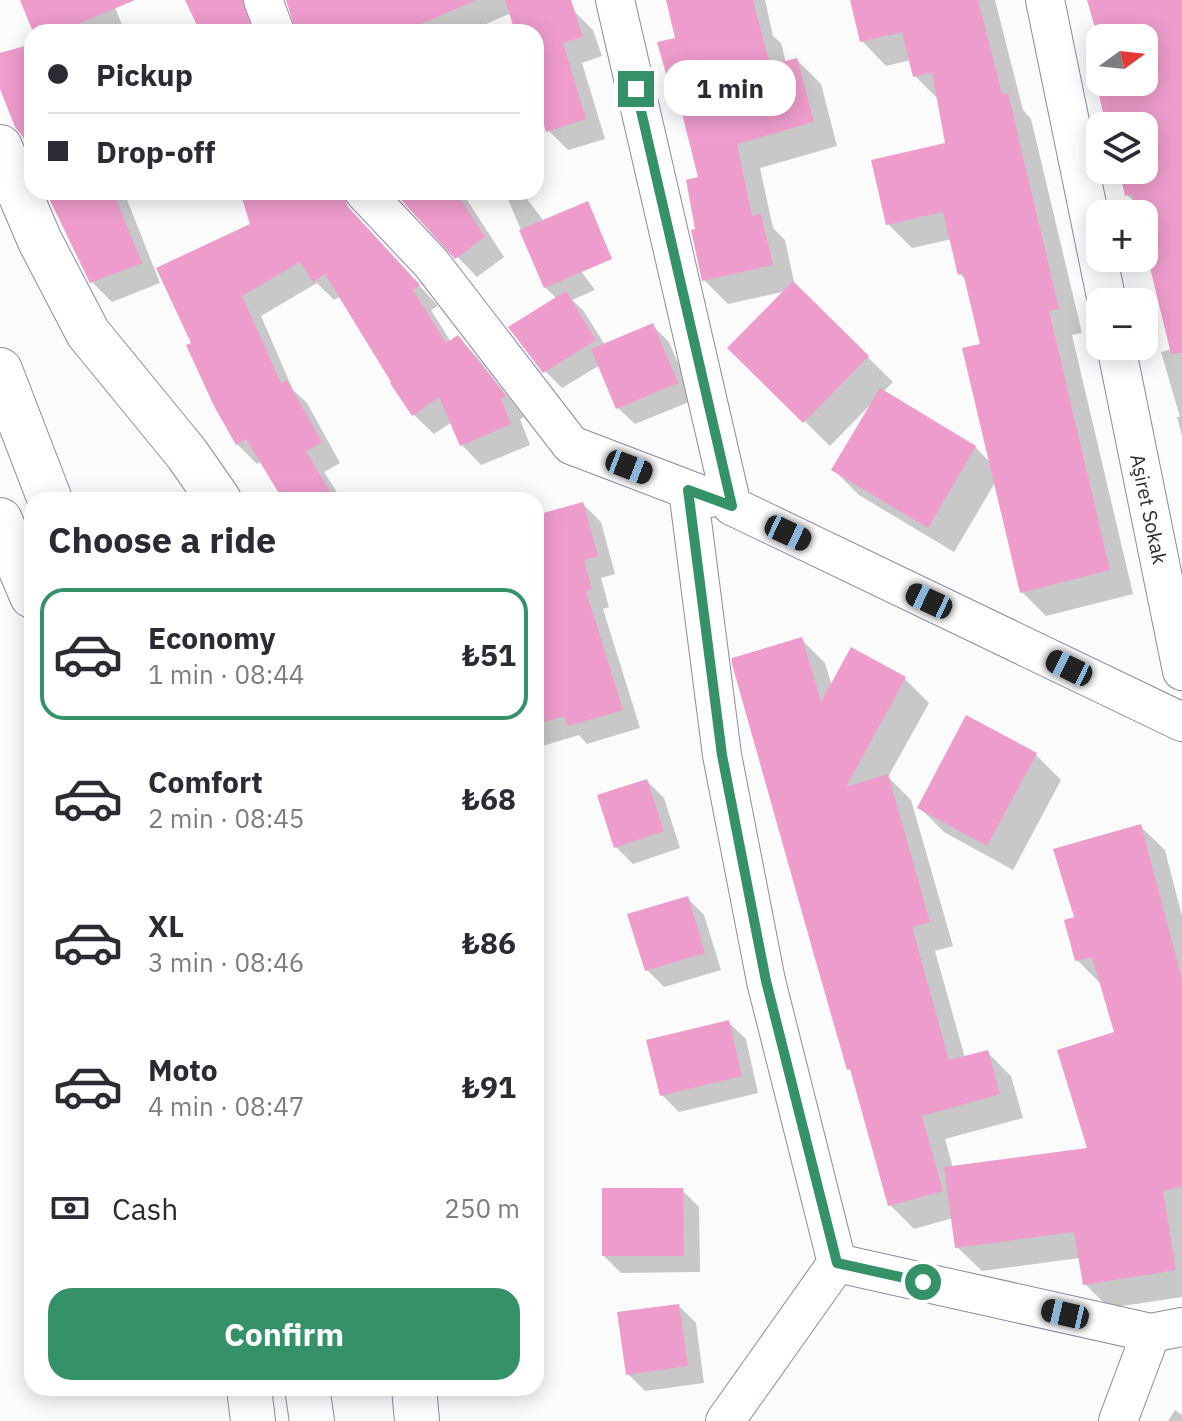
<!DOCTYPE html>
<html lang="en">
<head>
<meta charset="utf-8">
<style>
  body { margin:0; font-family:"IBM Plex Sans",sans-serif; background:#f7f7f7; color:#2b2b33; height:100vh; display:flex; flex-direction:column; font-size:30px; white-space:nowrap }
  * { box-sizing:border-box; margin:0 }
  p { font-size:26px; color:#7c7c81 }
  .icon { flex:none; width:44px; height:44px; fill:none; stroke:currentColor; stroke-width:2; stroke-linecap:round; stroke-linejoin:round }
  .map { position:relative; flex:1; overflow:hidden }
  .drawer { position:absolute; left:24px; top:492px; width:520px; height:904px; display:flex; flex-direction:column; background:#fff; border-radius:24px; box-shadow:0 4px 20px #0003 }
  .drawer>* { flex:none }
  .hud { position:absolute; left:24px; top:24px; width:520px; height:176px; border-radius:24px; box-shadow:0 4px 20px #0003; display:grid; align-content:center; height:176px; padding:0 24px; background:#fff }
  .needle { width:52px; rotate:75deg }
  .buttons { position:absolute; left:1086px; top:24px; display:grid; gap:16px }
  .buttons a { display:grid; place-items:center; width:72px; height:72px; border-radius:16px; background:#fff; box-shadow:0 4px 20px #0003; font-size:40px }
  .end { position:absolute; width:36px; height:36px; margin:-18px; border:10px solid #359168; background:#fff; box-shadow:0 0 0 4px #fff }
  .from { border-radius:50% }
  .bubble { position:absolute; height:56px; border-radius:24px; background:#fff; box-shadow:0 4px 20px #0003; font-size:26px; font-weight:700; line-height:56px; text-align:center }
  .car { position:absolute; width:24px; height:48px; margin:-24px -12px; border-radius:10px; box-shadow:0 0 6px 2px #0007; background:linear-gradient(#222 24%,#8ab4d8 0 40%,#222 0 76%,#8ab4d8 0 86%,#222 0) }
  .hud b { display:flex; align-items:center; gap:28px; height:76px; font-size:30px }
  .hud b+b { border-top:2px solid #e1e1e2 }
  .hud i { width:20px; height:20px; background:#2b2b33 }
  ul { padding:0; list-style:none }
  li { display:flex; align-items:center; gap:24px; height:132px; margin:0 16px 12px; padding:0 8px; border:4px solid transparent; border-radius:24px }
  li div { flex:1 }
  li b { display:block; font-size:30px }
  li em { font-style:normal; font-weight:700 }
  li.active { border-color:#359168 }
  li>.icon { width:72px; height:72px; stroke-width:1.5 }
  h2 { padding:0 24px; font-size:36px; line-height:96px }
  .pay { display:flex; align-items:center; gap:20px; height:88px; padding:0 24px; font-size:30px }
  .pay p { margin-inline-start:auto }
  .primary-button { display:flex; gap:16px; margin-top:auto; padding:16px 24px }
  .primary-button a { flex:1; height:92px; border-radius:24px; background:#359168; color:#fff; font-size:32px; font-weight:700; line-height:92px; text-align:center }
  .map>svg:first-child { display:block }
  .shadow { fill:#0003 }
  .building { fill:#ee9ccc }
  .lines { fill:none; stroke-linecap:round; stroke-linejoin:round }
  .street-casing { stroke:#9087a7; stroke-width:40 }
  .secondary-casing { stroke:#9087a7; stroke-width:46 }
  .street { stroke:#fff; stroke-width:38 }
  .secondary { stroke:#fff; stroke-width:44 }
  .route { stroke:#359168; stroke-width:10 }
  .labels { text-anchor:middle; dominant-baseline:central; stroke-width:6; stroke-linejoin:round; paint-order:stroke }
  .street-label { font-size:20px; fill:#2e2a38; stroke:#fff }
</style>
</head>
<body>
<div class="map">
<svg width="1182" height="1421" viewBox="0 0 1182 1421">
  <rect width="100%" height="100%" fill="#fbfbfb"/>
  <g class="shadow">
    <path d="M 22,0 L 112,0 L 125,32 L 36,32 Z"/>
    <path d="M 187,0 L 274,0 L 263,32 L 198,32 L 201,30 Z"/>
    <path d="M 289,0 L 541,0 L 468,32 L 298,32 Z"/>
    <path d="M 668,0 L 765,0 L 773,36 L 781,43 L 786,63 L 797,60 L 821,84 L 837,146 L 760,168 L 773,228 L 785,240 L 795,286 L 893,382 L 883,392 L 975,447 L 992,464 L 982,346 L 967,281 L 960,274 L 952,239 L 912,248 L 888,224 L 947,144 L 939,100 L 915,76 L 911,60 L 886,66 L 862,41 L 852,0 L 995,0 L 1023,110 L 1031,119 L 1082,333 L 1072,335 L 1133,594 L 1046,616 L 1022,592 L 996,481 L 954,552 L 859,495 L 834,470 L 871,404 L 830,446 L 755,373 L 786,291 L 728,304 L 704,280 L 698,230 L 701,179 L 679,94 L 671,87 L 677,39 Z"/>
    <path d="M 1089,0 L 1182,0 L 1182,436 L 1177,417 L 1180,417 L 1161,352 L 1172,349 L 1144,235 L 1144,214 L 1139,214 L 1137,204 L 1127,195 L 1120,170 L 1144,170 L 1144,126 L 1108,126 L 1115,89 L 1113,82 L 1144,82 L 1144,38 L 1100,38 Z"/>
    <path d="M 573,10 L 593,30 L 602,56 L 582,63 L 605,139 L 568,150 L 548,130 L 541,109 L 536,112 L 536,32 L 531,32 Z"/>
    <path d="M 48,192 L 124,192 L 160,283 L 112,302 L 92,282 Z"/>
    <path d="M 242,192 L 312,192 L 343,202 L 438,306 L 431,310 L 451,342 L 457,337 L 477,357 L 524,417 L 520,419 L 530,445 L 481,465 L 461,444 L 452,422 L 434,434 L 414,415 L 341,296 L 334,300 L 317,283 L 261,316 L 293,390 L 307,403 L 340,463 L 324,472 L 342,500 L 285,500 L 262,461 L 257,464 L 237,444 L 194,344 L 253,225 Z"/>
    <path d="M 395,192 L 462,192 L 504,257 L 477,277 Z"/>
    <path d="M 505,192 L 521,192 L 525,196 L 595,290 L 572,300 L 583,310 L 605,345 L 652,325 L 669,342 L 694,400 L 635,424 L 618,408 L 600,365 L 562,388 L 545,371 L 557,299 L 545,287 Z"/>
    <path d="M 583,504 L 601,522 L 615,574 L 601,578 L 609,607 L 603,609 L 640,728 L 587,744 L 579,735 L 536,748 L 536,517 Z"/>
    <path d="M 801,639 L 825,663 L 832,686 L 905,679 L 929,703 L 888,777 L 911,800 L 953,946 L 935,951 L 965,1058 L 987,1052 L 1011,1076 L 1023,1118 L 945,1139 L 953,1168 L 1090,1149 L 1116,1034 L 1103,986 L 1077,960 L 1076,918 L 1140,826 L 1165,850 L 1182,916 L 1182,1297 L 1109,1308 L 1085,1284 L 1080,1258 L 982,1271 L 957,1247 L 953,1218 L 914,1229 L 890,1205 L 853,1073 L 849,1069 Z"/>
    <path d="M 1036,755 L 1061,780 L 1013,870 L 944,832 L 919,807 Z"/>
    <path d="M 647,781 L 664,798 L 680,848 L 633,864 L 616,847 Z"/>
    <path d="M 687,898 L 704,915 L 721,970 L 664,987 L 647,970 Z"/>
    <path d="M 728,1022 L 746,1039 L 758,1093 L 679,1112 L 662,1095 Z"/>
    <path d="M 682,1190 L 699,1207 L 700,1272 L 621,1273 L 604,1256 Z"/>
    <path d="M 679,1306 L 696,1323 L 704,1383 L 645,1391 L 628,1374 Z"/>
    <path d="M 1175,1410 L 1182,1415 L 1182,1421 L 1168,1421 Z"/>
  </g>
  <g class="building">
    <path d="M 20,0 L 135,0 L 78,24 L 81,32 L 33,32 Z"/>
    <path d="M 185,0 L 242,0 L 252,32 L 200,32 Z"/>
    <path d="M 286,0 L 476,0 L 403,32 L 296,32 Z"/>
    <path d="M 505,0 L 571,0 L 583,37 L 563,43 L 586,119 L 546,132 L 536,99 L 536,32 L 515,32 Z"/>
    <path d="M 666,0 L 753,0 L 770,65 L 797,58 L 814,122 L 737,144 L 752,216 L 761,214 L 773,265 L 702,281 L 691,230 L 695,229 L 686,180 L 698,177 L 675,86 L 670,88 L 657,42 L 675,38 Z"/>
    <path d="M 850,0 L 978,0 L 1002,94 L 1008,93 L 1059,309 L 1049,311 L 1110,570 L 1020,593 L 962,348 L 980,344 L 963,273 L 958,275 L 943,212 L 886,225 L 871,160 L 945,143 L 932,72 L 913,77 L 902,32 L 860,42 Z"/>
    <path d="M 1087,0 L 1182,0 L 1182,353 L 1171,354 L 1144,243 L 1144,214 L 1137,214 L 1132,194 L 1125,196 L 1119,170 L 1144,170 L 1144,126 L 1106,126 L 1098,91 L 1112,88 L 1110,82 L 1144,82 L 1144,38 L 1100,38 L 1100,45 Z"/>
    <path d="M 32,44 L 32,158 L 23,137 L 15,127 L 0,89 L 0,53 Z"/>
    <path d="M 46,192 L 113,192 L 142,263 L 90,283 Z"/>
    <path d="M 240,192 L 343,192 L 348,207 L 420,285 L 413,290 L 446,343 L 458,335 L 506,396 L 501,399 L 511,424 L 460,446 L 439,397 L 412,416 L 390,383 L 391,382 L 325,274 L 313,282 L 300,262 L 242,296 L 281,383 L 287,380 L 322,442 L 306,451 L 335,500 L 283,500 L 246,439 L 236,445 L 214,406 L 186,345 L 191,343 L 156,268 L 250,224 Z"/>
    <path d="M 394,192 L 456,192 L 485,237 L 455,259 Z"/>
    <path d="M 588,201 L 612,259 L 544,288 L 519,230 Z"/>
    <path d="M 793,281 L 869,356 L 803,423 L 727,348 Z"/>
    <path d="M 566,291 L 596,340 L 543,373 L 508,327 Z"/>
    <path d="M 653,323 L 678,383 L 616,409 L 591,349 Z"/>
    <path d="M 880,388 L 976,446 L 928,528 L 831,470 Z"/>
    <path d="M 583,502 L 598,556 L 584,560 L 592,589 L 586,591 L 623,710 L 568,726 L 564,716 L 536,725 L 536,515 Z"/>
    <path d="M 802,637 L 821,702 L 851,647 L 906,677 L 846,787 L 888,774 L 930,922 L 912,927 L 949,1060 L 988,1050 L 1000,1094 L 922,1116 L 943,1191 L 888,1206 L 850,1069 L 847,1070 L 814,955 L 732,664 L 732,658 Z"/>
    <path d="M 966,715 L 1037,753 L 987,846 L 917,808 Z"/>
    <path d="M 647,779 L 664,831 L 614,848 L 597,795 Z"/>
    <path d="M 1141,824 L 1182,980 L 1182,1186 L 1163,1191 L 1176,1270 L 1083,1285 L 1074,1232 L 955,1248 L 944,1167 L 1087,1148 L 1057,1050 L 1114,1032 L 1092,957 L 1075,961 L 1064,920 L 1074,917 L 1053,849 Z"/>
    <path d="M 688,896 L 705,953 L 645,971 L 627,914 Z"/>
    <path d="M 729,1020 L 742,1076 L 660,1096 L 646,1040 Z"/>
    <path d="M 602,1188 L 683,1188 L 684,1256 L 602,1256 Z"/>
    <path d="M 679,1304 L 688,1366 L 626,1375 L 617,1312 Z"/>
  </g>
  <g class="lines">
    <defs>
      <g id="street">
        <path d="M 263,0 L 275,32"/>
        <path d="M 615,0 L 732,506 L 1182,722"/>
        <path d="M 1045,0 L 1107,302"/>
        <path d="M 364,192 L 431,263 L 571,445 L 710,498"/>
        <path d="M 1116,346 L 1182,671"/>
        <path d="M 688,490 L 722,755 L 766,981 L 837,1263 L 725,1421"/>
        <path d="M 837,1263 L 1151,1333 L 1182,1327"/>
        <path d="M 1118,1421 L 1151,1333"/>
      </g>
      <g id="secondary">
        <path d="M 0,147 L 40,241 L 88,333 L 187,454 L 219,500"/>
        <path d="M 0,370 L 50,500"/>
        <path d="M 0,520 L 32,596"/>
        <path d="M 249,1388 L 253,1421"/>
        <path d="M 307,1388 L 312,1421"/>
        <path d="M 414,1388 L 417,1421"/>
      </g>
    </defs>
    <use href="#street" class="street-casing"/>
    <use href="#secondary" class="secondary-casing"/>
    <use href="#street" class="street"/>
    <use href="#secondary" class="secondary"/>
  </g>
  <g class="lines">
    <path class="route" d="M 636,89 L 732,506 L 688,490 L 722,755 L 755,925 L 766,981 L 837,1263 L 923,1282"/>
  </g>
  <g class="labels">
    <g class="street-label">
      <text transform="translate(1149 509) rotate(78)">Aşiret Sokak</text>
    </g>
  </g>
</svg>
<div class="buttons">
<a><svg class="needle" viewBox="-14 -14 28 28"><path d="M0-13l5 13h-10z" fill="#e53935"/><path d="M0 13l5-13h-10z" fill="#7c7c81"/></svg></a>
<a><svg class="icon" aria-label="layers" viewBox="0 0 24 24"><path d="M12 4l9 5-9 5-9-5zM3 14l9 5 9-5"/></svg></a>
<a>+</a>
<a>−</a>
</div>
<i class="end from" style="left:923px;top:1282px"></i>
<i class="end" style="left:636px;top:89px"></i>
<div class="bubble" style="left:664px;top:60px;width:132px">1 min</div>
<i class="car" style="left:629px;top:467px;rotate:111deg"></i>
<i class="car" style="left:788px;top:533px;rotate:115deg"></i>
<i class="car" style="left:929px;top:601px;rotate:295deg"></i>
<i class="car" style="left:1069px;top:668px;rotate:296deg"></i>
<i class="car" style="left:1065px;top:1314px;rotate:283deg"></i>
<div class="hud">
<b><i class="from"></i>Pickup</b>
<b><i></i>Drop-off</b>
</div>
<section class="drawer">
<h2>Choose a ride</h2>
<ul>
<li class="active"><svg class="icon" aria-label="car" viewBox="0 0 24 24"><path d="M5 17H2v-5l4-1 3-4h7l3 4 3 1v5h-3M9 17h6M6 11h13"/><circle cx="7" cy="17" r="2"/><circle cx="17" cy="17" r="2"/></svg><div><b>Economy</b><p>1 min · 08:44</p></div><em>₺51</em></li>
<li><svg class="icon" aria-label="car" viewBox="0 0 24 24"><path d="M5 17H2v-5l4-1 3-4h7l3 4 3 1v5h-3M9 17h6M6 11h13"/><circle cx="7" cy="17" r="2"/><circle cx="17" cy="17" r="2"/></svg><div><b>Comfort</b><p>2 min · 08:45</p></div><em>₺68</em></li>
<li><svg class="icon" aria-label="car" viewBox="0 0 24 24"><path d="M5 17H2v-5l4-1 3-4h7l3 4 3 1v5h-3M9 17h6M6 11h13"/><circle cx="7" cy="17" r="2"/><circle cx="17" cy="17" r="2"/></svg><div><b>XL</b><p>3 min · 08:46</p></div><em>₺86</em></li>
<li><svg class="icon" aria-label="car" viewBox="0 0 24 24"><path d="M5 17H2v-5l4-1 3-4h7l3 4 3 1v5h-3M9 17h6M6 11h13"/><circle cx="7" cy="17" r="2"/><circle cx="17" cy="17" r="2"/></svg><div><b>Moto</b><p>4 min · 08:47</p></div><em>₺91</em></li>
</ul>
<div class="pay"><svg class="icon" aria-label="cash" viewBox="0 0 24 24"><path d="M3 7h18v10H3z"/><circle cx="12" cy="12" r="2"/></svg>Cash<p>250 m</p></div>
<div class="primary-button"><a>Confirm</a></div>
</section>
</div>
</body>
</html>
